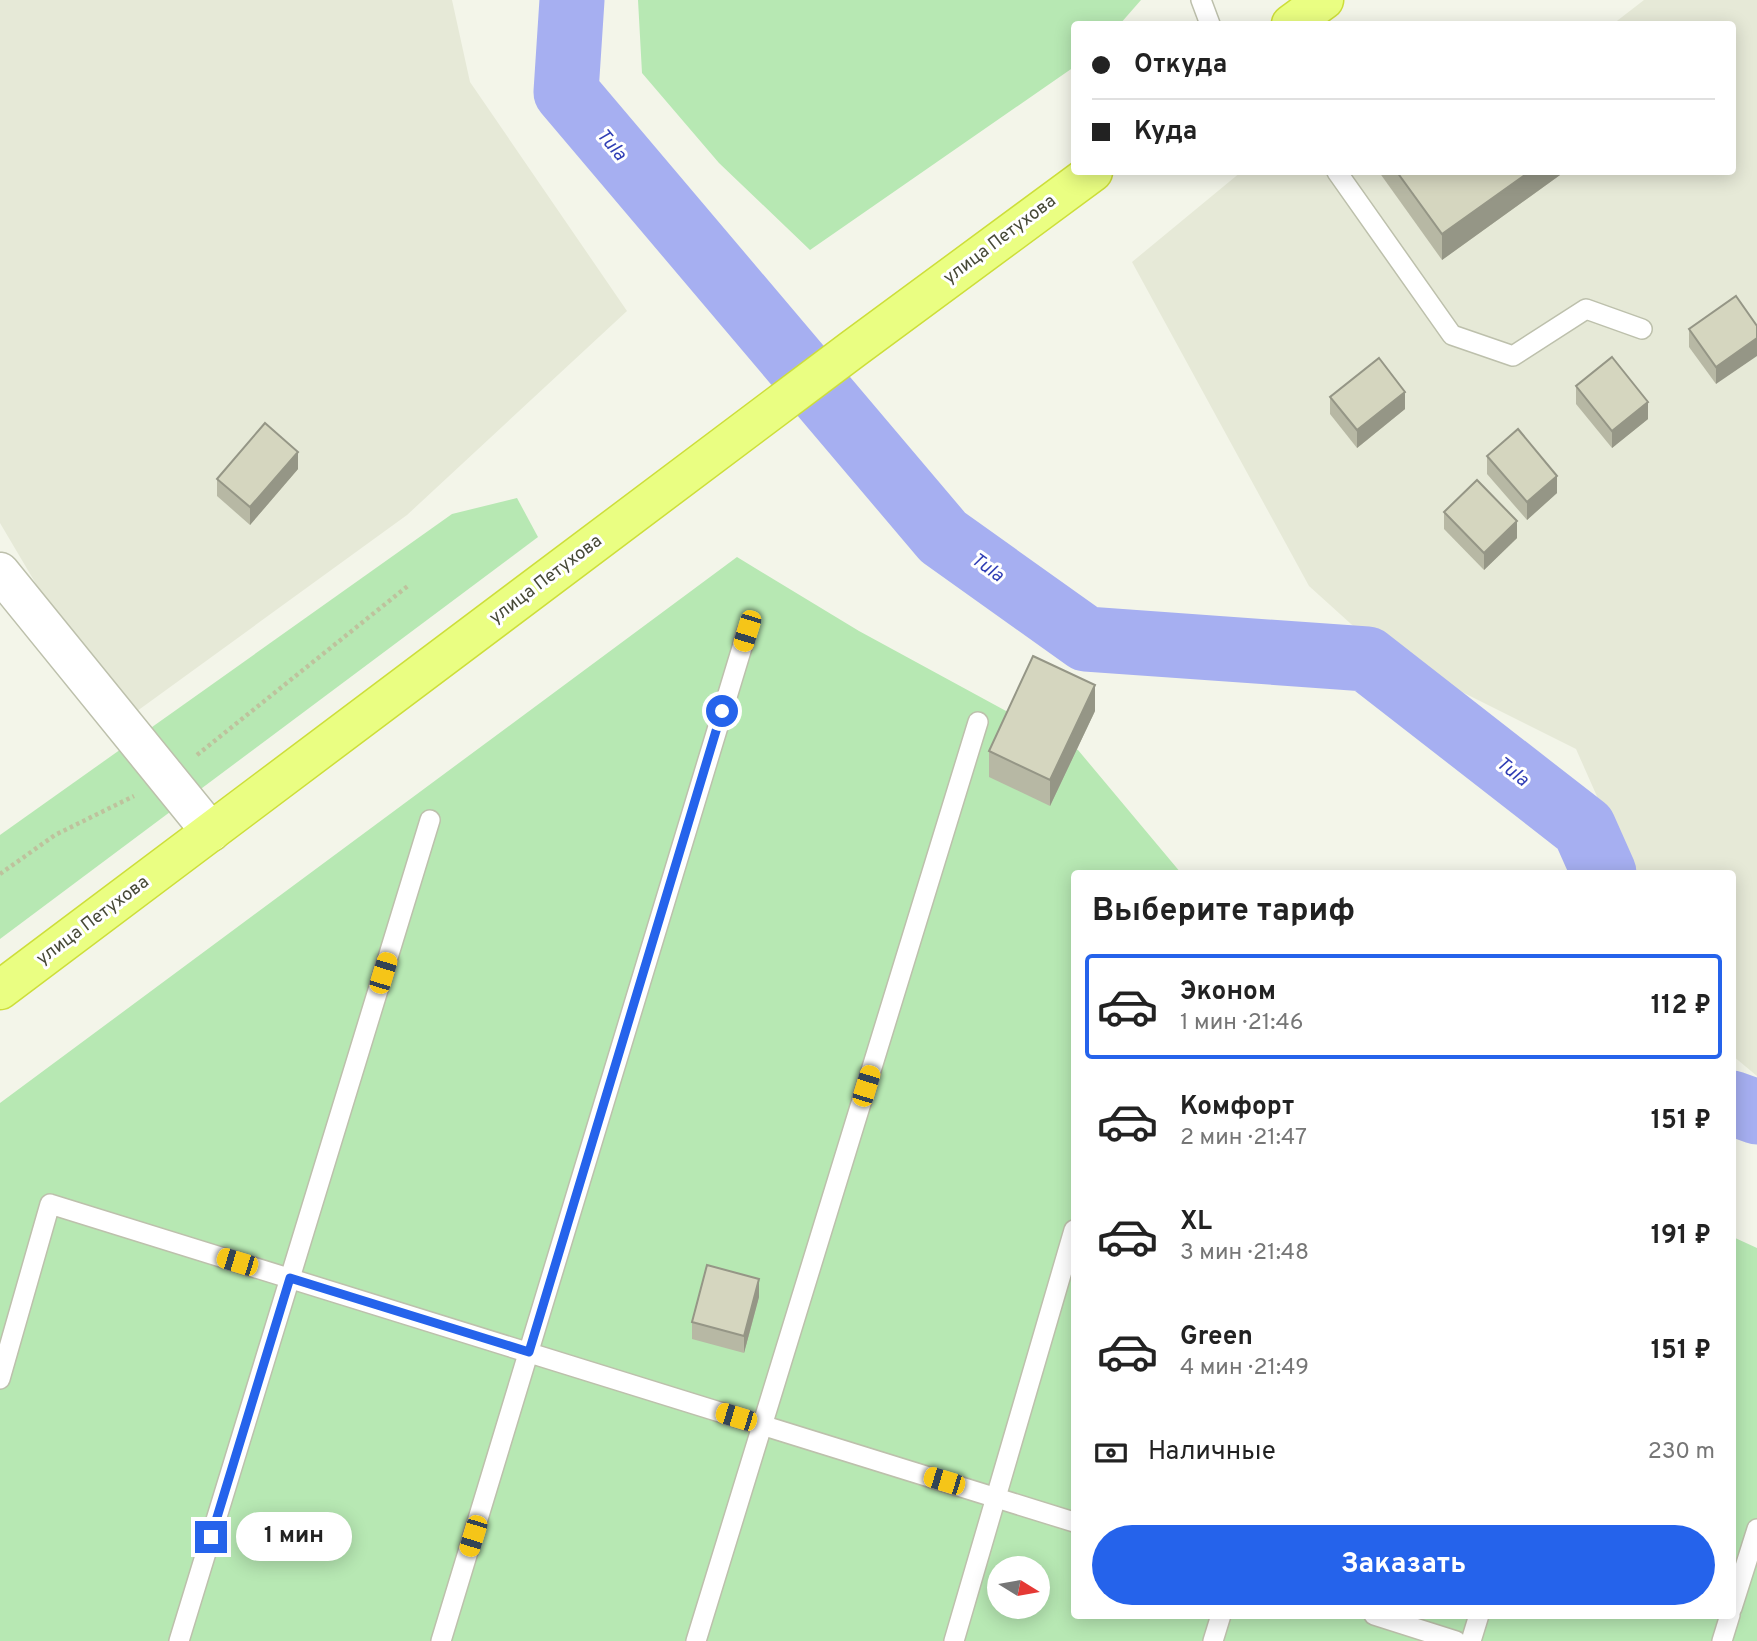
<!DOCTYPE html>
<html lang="ru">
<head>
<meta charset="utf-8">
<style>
  body { margin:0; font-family:Overpass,sans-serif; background:#f6f6f6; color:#222; height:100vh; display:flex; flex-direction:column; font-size:26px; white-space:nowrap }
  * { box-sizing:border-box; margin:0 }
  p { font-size:23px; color:#767676 }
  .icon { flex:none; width:38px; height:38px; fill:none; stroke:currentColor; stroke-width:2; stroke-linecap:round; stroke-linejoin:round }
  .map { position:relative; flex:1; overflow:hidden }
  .panel { position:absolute; left:1071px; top:870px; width:665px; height:749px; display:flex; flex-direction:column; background:#fff; border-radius:7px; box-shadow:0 4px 18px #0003 }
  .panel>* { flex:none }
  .guide { position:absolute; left:1071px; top:21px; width:665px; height:154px; border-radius:7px; box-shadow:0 4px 18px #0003; display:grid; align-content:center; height:154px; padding:0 21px; background:#fff }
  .needle { width:46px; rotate:101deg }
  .fabs { position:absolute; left:987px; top:1556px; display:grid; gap:14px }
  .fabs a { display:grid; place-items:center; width:63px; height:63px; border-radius:50%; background:#fff; box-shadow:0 4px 18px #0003; font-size:35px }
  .end { position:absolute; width:32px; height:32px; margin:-16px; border:9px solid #2563eb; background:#fff; box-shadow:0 0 0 4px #fff }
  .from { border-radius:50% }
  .bubble { position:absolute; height:49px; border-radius:24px; background:#fff; box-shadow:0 4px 18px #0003; font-size:23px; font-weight:700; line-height:49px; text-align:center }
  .car { position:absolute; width:21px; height:42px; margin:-21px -10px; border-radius:9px; box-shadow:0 0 5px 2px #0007; background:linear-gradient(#f5c518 24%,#345 0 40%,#f5c518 0 76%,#345 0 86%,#f5c518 0) }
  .guide b { display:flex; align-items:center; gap:24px; height:66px; font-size:26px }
  .guide b+b { border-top:2px solid #e0e0e0 }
  .guide i { width:18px; height:18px; background:#222 }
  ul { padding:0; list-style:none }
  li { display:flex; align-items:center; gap:21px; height:105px; margin:0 14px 10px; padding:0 7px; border:4px solid transparent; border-radius:7px }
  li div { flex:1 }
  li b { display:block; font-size:26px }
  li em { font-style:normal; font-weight:700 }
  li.on { border-color:#2563eb }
  li>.icon { width:63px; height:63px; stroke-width:1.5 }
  h2 { padding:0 21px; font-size:32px; line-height:84px }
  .pay { display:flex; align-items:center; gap:18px; height:77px; padding:0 21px; font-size:26px }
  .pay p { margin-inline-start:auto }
  .primary-button { display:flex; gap:14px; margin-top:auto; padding:14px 21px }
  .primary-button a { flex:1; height:80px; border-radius:42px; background:#2563eb; color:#fff; font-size:28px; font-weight:700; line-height:80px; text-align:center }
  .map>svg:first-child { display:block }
  .residential { fill:#e6e9d7 }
  .green { fill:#b7e8b3; fill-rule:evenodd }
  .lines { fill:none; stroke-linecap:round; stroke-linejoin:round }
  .river { stroke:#a6aff1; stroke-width:65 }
  .service-casing { stroke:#bdc0ac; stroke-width:22 }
  .minor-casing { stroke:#bdc0ac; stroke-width:41 }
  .trunk-casing { stroke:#cdde3a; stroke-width:41 }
  .path { stroke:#bec29d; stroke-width:4.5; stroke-dasharray:3.5 3.5; stroke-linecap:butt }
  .service { stroke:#fff; stroke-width:19 }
  .minor { stroke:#fff; stroke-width:38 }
  .trunk { stroke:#eafe82; stroke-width:38 }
  .wall { fill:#b7b8a4 }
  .shaded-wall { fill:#959686 }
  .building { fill:#d5d6bf; stroke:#959686; stroke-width:2 }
  .route { stroke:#2563eb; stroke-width:9 }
  .labels { text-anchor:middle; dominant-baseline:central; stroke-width:6; stroke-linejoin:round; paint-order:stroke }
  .street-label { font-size:18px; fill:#474937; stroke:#fff }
  .water-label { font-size:19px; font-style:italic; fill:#303eb5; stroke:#fff }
</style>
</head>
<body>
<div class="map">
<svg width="1757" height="1641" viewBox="0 0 1757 1641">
  <rect width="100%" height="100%" fill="#f3f5e9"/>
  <g class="residential">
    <path d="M 0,0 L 452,0 L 470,82 L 627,311 L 407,515 L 133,714 L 39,589 L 0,523 Z"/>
    <path d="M 1644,0 L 1757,0 L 1757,1076 L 1733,1056 L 1732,873 L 1631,873 L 1576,749 L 1382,652 L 1309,586 L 1132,262 L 1241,172 L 1732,172 L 1732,24 L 1613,24 Z"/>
  </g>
  <g class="green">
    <path d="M 638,0 L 1141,0 L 1120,24 L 1074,24 L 1074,67 L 810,250 L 719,163 L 642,73 Z"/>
    <path d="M 517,498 L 538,537 L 0,939 L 0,835 L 452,514 Z"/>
    <path d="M 737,557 L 859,631 L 1078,750 L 1181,873 L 1074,873 L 1074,1615 L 1732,1615 L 1733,1237 L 1757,1248 L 1757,1641 L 0,1641 L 0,1103 ZM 999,1568 L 1038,1568 L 1038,1606 L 999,1606 Z"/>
  </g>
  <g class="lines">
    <g class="river">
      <path d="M 572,0 L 566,92 L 943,537 L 1086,639 L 1367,659 L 1584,828 L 1604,873"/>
      <path d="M 1732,1103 L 1757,1112"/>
    </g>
    <defs>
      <g id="service">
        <path d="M 1201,0 L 1210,24"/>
        <path d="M 1337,172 L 1452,335 L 1513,356 L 1586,309 L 1642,329"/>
        <path d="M 0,1379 L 50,1204 L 1074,1522"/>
        <path d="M 1732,1608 L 1757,1529"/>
        <path d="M 1374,1615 L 1456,1641"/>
        <path d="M 179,1641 L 430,820"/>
        <path d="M 441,1641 L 747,631"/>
        <path d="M 696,1641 L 978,722"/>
        <path d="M 954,1641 L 1074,1230"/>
        <path d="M 1213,1641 L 1221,1615"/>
        <path d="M 1471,1641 L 1479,1615"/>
        <path d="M 1722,1641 L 1730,1615"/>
      </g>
      <path id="minor" d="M 0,572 L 211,832"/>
      <g id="trunk">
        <path d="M 1291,24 L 1324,0"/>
        <path d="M 0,990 L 853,349 L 1093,172"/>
      </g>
    </defs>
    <use href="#service" class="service-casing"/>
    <use href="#minor" class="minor-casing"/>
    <use href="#trunk" class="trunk-casing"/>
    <g class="path">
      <path d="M 197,755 L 409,585"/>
      <path d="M 0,874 L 55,835 L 134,796"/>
    </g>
    <use href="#service" class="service"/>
    <use href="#minor" class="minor"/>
    <use href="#trunk" class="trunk"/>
  </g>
  <g class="wall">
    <path d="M 1379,172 L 1560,172 L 1560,175 L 1442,260 Z"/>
    <path d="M 1736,296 L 1716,384 L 1689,347 L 1689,329 Z"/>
    <path d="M 1576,386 L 1648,419 L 1612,448 L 1576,404 Z"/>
    <path d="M 1330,397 L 1405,409 L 1357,448 L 1330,414 Z"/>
    <path d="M 1487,456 L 1557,493 L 1527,520 L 1487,474 Z"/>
    <path d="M 298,469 L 250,525 L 217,496 L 217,479 Z"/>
    <path d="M 1444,512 L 1517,538 L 1484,570 L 1444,529 Z"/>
    <path d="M 1095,711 L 1050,806 L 989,777 L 989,751 Z"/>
    <path d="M 759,1297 L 744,1353 L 692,1339 L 692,1322 Z"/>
  </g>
  <g class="shaded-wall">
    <path d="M 1529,172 L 1560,172 L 1560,175 L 1442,260 L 1442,234 Z"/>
    <path d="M 1757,338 L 1757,356 L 1716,384 L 1716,367 Z"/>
    <path d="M 1405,392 L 1405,409 L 1357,448 L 1357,430 Z"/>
    <path d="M 1648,402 L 1648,419 L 1612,448 L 1612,431 Z"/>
    <path d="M 298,452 L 298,469 L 250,525 L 250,507 Z"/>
    <path d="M 1557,476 L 1557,493 L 1527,520 L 1527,502 Z"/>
    <path d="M 1517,521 L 1517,538 L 1484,570 L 1484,553 Z"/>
    <path d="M 1095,685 L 1095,711 L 1050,806 L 1050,780 Z"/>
    <path d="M 759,1279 L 759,1297 L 744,1353 L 744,1336 Z"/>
  </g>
  <g class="building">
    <path d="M 1397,172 L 1529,172 L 1442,234 Z"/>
    <path d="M 1736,296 L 1757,326 L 1757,338 L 1716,367 L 1689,329 Z"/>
    <path d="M 1612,357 L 1648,402 L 1612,431 L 1576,386 Z"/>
    <path d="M 1379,358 L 1405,392 L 1357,430 L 1330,397 Z"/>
    <path d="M 265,423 L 298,452 L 250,507 L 217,479 Z"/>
    <path d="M 1518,429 L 1557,476 L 1527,502 L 1487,456 Z"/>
    <path d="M 1477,480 L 1517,521 L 1484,553 L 1444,512 Z"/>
    <path d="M 1033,656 L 1095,685 L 1050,780 L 989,751 Z"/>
    <path d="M 707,1265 L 759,1279 L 744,1336 L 692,1322 Z"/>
  </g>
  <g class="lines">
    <path class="route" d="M 211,1537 L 290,1278 L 529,1352 L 722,711"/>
  </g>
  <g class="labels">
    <g class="street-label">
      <text transform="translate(1000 240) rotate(-37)">улица Петухова</text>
      <text transform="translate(546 580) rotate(-37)">улица Петухова</text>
      <text transform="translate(93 921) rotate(-37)">улица Петухова</text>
    </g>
    <g class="water-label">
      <text transform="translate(611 145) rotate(50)">Tula</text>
      <text transform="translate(987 568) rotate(36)">Tula</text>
      <text transform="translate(1512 772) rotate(38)">Tula</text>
    </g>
  </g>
</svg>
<div class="fabs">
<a><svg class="needle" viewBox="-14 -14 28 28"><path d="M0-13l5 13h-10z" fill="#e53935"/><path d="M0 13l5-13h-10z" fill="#767676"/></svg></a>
</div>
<i class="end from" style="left:722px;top:711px"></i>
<i class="end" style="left:211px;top:1537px"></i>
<div class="bubble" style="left:236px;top:1512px;width:116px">1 мин</div>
<i class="car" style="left:747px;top:631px;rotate:197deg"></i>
<i class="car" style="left:383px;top:973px;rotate:17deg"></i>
<i class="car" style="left:866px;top:1086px;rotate:17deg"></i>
<i class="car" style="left:237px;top:1262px;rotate:287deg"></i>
<i class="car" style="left:736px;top:1417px;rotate:287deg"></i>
<i class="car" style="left:944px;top:1481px;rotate:287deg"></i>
<i class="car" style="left:473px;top:1536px;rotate:197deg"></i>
<div class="guide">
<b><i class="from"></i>Откуда</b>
<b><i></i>Куда</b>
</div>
<section class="panel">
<h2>Выберите тариф</h2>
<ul>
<li class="on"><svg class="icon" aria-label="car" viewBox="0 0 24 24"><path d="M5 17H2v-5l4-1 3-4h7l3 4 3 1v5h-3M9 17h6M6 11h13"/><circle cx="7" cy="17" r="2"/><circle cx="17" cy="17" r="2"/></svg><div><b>Эконом</b><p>1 мин · 21:46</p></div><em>112 ₽</em></li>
<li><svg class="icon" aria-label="car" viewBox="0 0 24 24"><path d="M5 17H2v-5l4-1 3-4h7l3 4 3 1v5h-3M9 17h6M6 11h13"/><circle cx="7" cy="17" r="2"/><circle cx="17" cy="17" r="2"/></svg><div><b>Комфорт</b><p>2 мин · 21:47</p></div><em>151 ₽</em></li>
<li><svg class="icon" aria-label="car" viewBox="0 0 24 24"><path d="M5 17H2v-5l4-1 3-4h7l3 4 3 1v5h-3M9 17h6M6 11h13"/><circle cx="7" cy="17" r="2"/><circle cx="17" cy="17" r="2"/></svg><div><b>XL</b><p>3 мин · 21:48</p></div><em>191 ₽</em></li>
<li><svg class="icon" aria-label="car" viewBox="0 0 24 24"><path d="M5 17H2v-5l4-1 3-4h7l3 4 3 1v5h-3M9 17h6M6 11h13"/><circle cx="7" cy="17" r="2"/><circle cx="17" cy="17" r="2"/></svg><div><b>Green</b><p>4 мин · 21:49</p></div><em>151 ₽</em></li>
</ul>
<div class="pay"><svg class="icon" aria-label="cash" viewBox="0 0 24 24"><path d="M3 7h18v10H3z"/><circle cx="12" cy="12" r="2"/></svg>Наличные<p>230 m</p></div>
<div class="primary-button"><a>Заказать</a></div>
</section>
</div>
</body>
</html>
